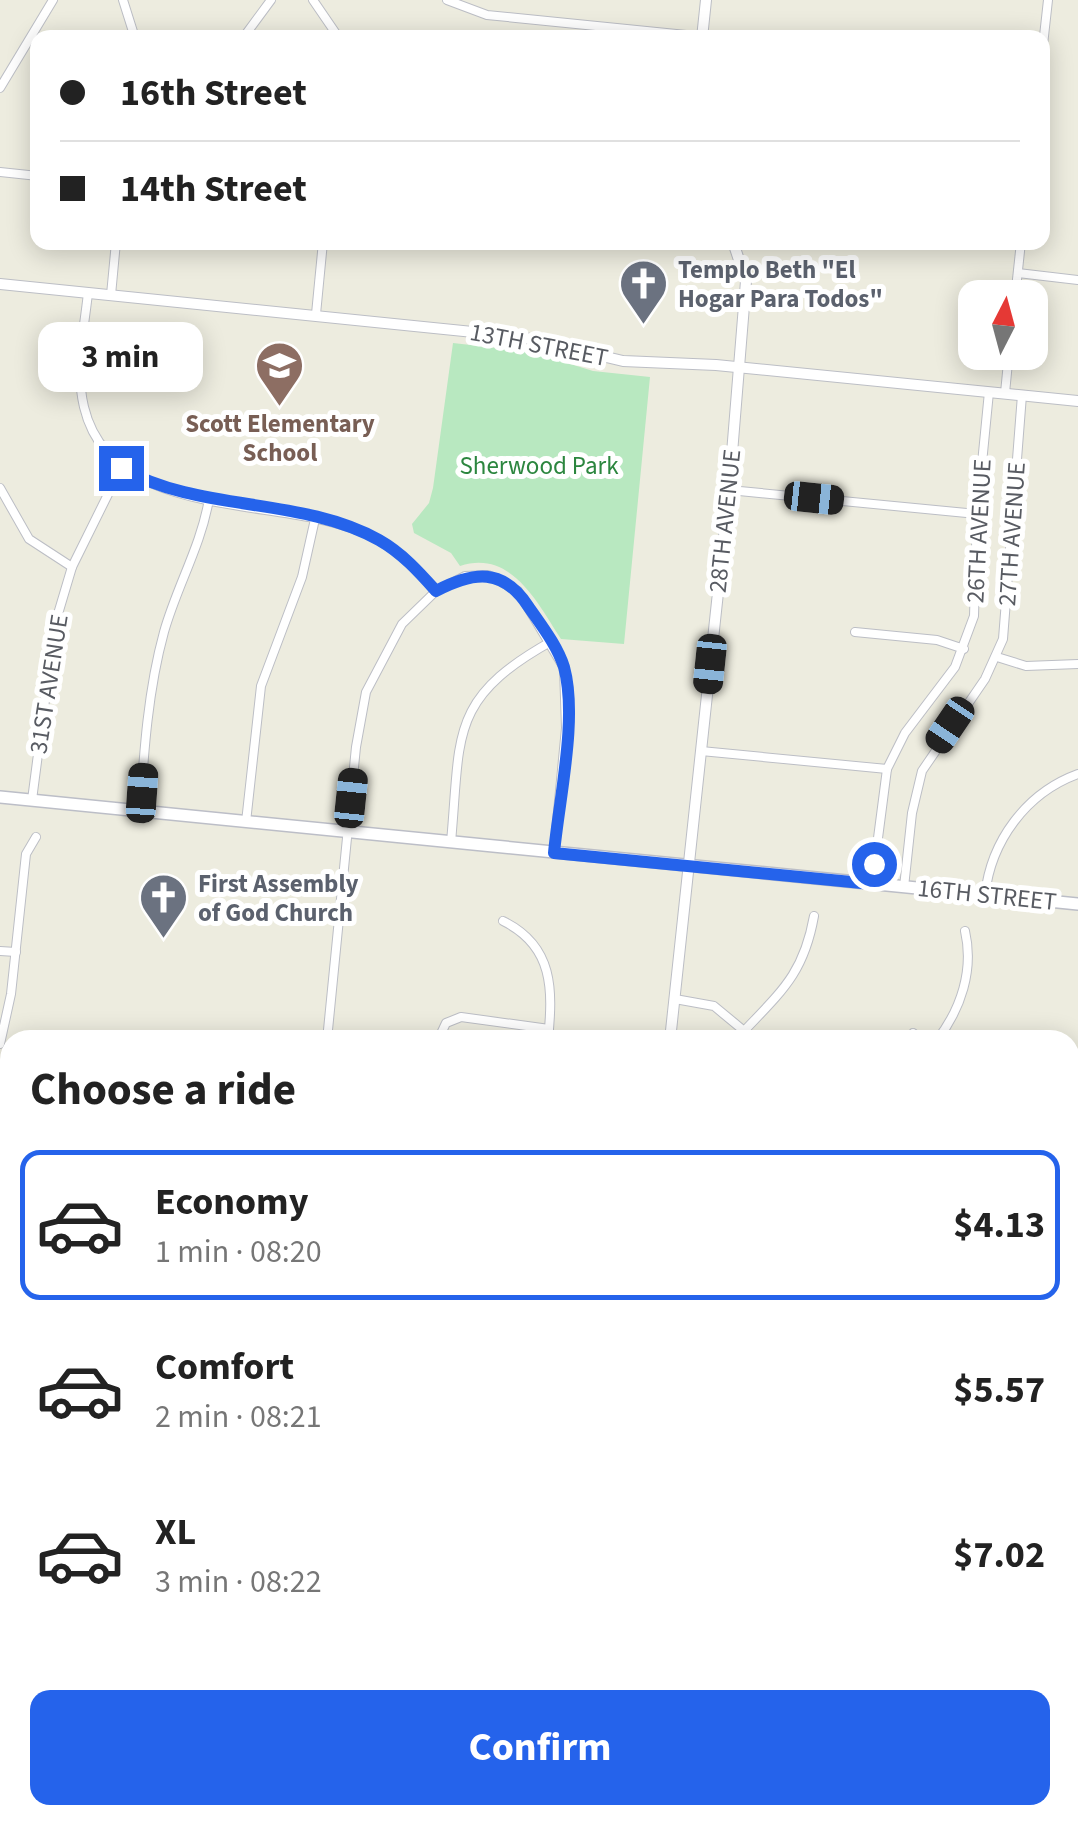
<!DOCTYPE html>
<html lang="en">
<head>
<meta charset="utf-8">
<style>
  body { margin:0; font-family:"Source Sans 3",sans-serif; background:#f6f6f6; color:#222; height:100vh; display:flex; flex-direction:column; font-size:38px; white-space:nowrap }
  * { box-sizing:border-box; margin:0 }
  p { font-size:32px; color:#767676 }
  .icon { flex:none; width:55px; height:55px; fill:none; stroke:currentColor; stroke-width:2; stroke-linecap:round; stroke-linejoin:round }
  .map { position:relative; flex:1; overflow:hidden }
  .details { position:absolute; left:0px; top:1030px; width:1080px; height:795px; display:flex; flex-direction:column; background:#fff; border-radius:30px 30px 0 0; box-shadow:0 5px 25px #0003 }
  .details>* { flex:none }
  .banner { position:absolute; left:30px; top:30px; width:1020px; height:220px; border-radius:20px; box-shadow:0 5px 25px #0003; display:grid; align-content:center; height:220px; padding:0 30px; background:#fff }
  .needle { width:65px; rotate:6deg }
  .buttons { position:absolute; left:958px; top:280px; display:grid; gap:20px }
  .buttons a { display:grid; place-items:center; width:90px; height:90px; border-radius:20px; background:#fff; box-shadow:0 5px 25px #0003; font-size:50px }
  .end { position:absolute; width:45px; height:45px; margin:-22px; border:12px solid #2563eb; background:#fff; box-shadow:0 0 0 5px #fff }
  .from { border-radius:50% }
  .bubble { position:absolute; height:70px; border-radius:20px; background:#fff; box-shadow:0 5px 25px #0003; font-size:32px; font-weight:700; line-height:70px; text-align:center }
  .car { position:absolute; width:30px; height:60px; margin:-30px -15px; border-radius:12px; box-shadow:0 0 8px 2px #0007; background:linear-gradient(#222 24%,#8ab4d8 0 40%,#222 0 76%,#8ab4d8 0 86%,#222 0) }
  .banner b { display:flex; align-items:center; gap:35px; height:95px; font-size:38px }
  .banner b+b { border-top:2px solid #e0e0e0 }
  .banner i { width:25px; height:25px; background:#222 }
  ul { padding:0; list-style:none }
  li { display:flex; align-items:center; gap:30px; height:150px; margin:0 20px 15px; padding:0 10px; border:5px solid transparent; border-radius:20px }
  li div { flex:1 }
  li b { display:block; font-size:38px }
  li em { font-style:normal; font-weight:700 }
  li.active { border-color:#2563eb }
  li>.icon { width:90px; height:90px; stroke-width:1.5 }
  h2 { padding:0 30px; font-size:45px; line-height:120px }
  .action { display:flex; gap:20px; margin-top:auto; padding:20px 30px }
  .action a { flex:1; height:115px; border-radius:20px; background:#2563eb; color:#fff; font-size:40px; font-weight:700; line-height:115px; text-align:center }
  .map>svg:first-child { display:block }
  .green { fill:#b8e8c0 }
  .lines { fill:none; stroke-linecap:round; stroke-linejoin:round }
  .minor-casing { stroke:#bcbec5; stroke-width:10 }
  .tertiary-casing { stroke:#bcbec5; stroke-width:12 }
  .secondary-casing { stroke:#bcbec7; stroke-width:14 }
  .minor { stroke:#fff; stroke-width:8 }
  .tertiary { stroke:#fff; stroke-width:10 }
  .secondary { stroke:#fff; stroke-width:11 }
  .route { stroke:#2563eb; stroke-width:12 }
  .labels { text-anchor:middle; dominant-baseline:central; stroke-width:10; stroke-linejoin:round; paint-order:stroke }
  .worship-label { font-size:25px; font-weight:bold; fill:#5b616d; stroke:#fff; text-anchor:start }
  .street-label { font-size:25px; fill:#585b62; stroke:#fff }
  .education-label { font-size:25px; font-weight:bold; fill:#785e54; stroke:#fff }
  .park-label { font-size:25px; fill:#2c863f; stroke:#fff }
</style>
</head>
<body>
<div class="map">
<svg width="1078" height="1825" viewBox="0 0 1078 1825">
  <rect width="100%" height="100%" fill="#edecdf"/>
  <path class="green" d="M 453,343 L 532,352 L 593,371 L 650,377 L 624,644 L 561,639 C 538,604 512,549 460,566 L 451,553 L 414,533 L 412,524 L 429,503 L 433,488 Z"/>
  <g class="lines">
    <defs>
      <g id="minor">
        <path d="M 123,0 L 135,38"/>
        <path d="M 313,0 L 339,38"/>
        <path d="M 447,0 L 487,15 L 716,38"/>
        <path d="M 243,38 L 271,0"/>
        <path d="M 1042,54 L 1048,0"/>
        <path d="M 0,88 L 53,0"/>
        <path d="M 0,172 L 38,176"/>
        <path d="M 1018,273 L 1078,280"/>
        <path d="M 88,293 C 84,330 75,370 84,407 C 111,521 274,496 359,531 C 392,544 413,566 436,591"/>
        <path d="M 111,295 L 116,242"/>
        <path d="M 1015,298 L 1021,242"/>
        <path d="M 316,314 L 323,242"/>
        <path d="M 1005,393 L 1009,352"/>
        <path d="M 0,488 L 29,539 L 72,567"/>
        <path d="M 729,490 L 977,514"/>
        <path d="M 855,632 L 937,640 L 964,649"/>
        <path d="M 997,657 L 1026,666 L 1078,664"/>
        <path d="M 701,751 L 887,769"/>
        <path d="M 32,800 L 55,624 L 72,567 L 121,468"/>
        <path d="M 140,811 C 144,751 148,690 164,632 C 177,586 201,546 209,499"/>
        <path d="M 246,822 L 261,686 L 302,577 L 315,519"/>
        <path d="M 451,842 C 461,735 448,699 552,641"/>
        <path d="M 872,884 L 887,769 L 905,733 L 955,667 L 974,616 L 977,514 L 989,392"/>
        <path d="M 904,887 L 912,813 L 922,771 L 985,679 L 1003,639 L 1022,395"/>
        <path d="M 985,895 C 991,841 1026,793 1078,774"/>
        <path d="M 503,921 C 554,946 553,990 548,1040"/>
        <path d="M 0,951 L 16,952"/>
        <path d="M 675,999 L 714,1006 L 755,1040"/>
        <path d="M 745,1030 C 783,990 804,972 814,916"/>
        <path d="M 913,1033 L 922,1040"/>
        <path d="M 327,1040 L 356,747 L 366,692 L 402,624 L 436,591 L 465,576 L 488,575 L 518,591 L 564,668 L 566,728 L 554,853"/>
        <path d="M 438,1040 L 446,1023 L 461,1017 L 549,1029"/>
        <path d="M 937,1040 C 961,1009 974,970 965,931"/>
        <path d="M 0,1044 L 11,994 L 26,854 L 36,837"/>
        <path d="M 0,1088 L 10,1092"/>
        <path d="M 1070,1120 L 1078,1113"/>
        <path d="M 0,1257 L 10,1242"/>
        <path d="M 1070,1270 L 1078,1263"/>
        <path d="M 1070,1418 L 1078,1420"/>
        <path d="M 0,1421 L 10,1422"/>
        <path d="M 0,1556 L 10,1560"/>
        <path d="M 1070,1694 L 1078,1695"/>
        <path d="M 0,1697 L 10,1706"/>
        <path d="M 0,1743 L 10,1732"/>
        <path d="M 0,1760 L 10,1777"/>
        <path d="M 22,1815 L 23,1825"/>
        <path d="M 296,1815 L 297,1825"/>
        <path d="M 1004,1815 L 1007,1825"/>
        <path d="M 864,1822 L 877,1815"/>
        <path d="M 128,1825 L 132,1815"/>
        <path d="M 592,1825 L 593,1815"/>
      </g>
      <g id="tertiary">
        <path d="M 702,38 L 706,0"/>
        <path d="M 0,284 L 522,337 L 623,361 L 716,365 L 1078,401"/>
        <path d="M 670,1040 L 729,490 L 746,281 L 733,242"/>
        <path d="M 321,1825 L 322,1815"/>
      </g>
      <path id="secondary" d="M 0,797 L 1078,904"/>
    </defs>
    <use href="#minor" class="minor-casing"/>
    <use href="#tertiary" class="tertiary-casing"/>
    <use href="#secondary" class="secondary-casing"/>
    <use href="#minor" class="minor"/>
    <use href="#tertiary" class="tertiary"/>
    <use href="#secondary" class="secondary"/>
  </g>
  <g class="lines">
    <path class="route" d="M 121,468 C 200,513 300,496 379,540 C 402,553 419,572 436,591 C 474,571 503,568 528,606 C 541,625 557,645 564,667 C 578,718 559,799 554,853 L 872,884 L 874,864"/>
  </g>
  <defs>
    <symbol id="church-pin" viewBox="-11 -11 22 30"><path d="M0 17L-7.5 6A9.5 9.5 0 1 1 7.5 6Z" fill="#6b7280" stroke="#fff"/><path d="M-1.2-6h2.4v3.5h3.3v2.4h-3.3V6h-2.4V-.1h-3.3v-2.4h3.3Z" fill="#fff"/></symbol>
    <symbol id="school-pin" viewBox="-11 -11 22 30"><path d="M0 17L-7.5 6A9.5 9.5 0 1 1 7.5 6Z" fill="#8d6e63" stroke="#fff"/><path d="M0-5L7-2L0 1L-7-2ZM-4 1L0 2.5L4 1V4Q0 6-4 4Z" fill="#fff"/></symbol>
  </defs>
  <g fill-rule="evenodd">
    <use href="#church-pin" x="616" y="256" width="55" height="75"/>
    <use href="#school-pin" x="252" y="338" width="55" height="75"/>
    <use href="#church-pin" x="136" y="870" width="55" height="75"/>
  </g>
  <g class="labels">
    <g class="worship-label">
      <text x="678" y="270">Templo Beth "El<tspan x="678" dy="29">Hogar Para Todos"</tspan></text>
      <text x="198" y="884">First Assembly<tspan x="198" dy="29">of God Church</tspan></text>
    </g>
    <g class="street-label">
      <text transform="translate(539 345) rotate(11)">13TH STREET</text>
      <text transform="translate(725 521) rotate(-84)">28TH AVENUE</text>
      <text transform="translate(979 531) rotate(-87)">26TH AVENUE</text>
      <text transform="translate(1012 534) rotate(-86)">27TH AVENUE</text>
      <text transform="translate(49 684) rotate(-81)">31ST AVENUE</text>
      <text transform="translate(987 895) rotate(6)">16TH STREET</text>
    </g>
    <g class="education-label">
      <text x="280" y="424">Scott Elementary<tspan x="280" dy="29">School</tspan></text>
    </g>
    <g class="park-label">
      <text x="539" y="466">Sherwood Park</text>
    </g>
  </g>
</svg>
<div class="buttons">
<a><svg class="needle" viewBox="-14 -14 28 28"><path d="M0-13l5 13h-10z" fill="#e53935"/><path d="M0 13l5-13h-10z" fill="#767676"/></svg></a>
</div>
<i class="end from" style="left:874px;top:864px"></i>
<i class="end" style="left:121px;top:468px"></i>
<div class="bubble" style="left:38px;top:322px;width:165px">3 min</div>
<i class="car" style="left:814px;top:498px;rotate:96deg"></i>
<i class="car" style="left:710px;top:664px;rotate:186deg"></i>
<i class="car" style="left:950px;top:725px;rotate:214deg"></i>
<i class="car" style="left:142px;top:793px;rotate:4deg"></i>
<i class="car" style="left:351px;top:798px;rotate:6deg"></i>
<div class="banner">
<b><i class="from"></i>16th Street</b>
<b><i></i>14th Street</b>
</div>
<section class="details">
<h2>Choose a ride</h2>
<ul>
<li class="active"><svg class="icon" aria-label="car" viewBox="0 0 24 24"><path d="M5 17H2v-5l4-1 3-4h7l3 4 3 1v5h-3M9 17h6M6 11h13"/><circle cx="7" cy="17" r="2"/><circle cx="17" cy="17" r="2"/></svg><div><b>Economy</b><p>1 min · 08:20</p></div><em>$4.13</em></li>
<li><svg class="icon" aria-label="car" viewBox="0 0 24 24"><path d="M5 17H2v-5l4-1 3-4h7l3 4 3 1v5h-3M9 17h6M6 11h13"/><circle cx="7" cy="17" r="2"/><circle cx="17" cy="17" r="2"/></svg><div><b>Comfort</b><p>2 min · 08:21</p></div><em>$5.57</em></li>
<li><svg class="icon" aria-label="car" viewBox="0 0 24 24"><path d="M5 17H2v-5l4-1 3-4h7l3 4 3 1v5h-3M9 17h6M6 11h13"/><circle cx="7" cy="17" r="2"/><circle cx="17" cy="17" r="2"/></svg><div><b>XL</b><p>3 min · 08:22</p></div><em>$7.02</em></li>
</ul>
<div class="action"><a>Confirm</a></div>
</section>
</div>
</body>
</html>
